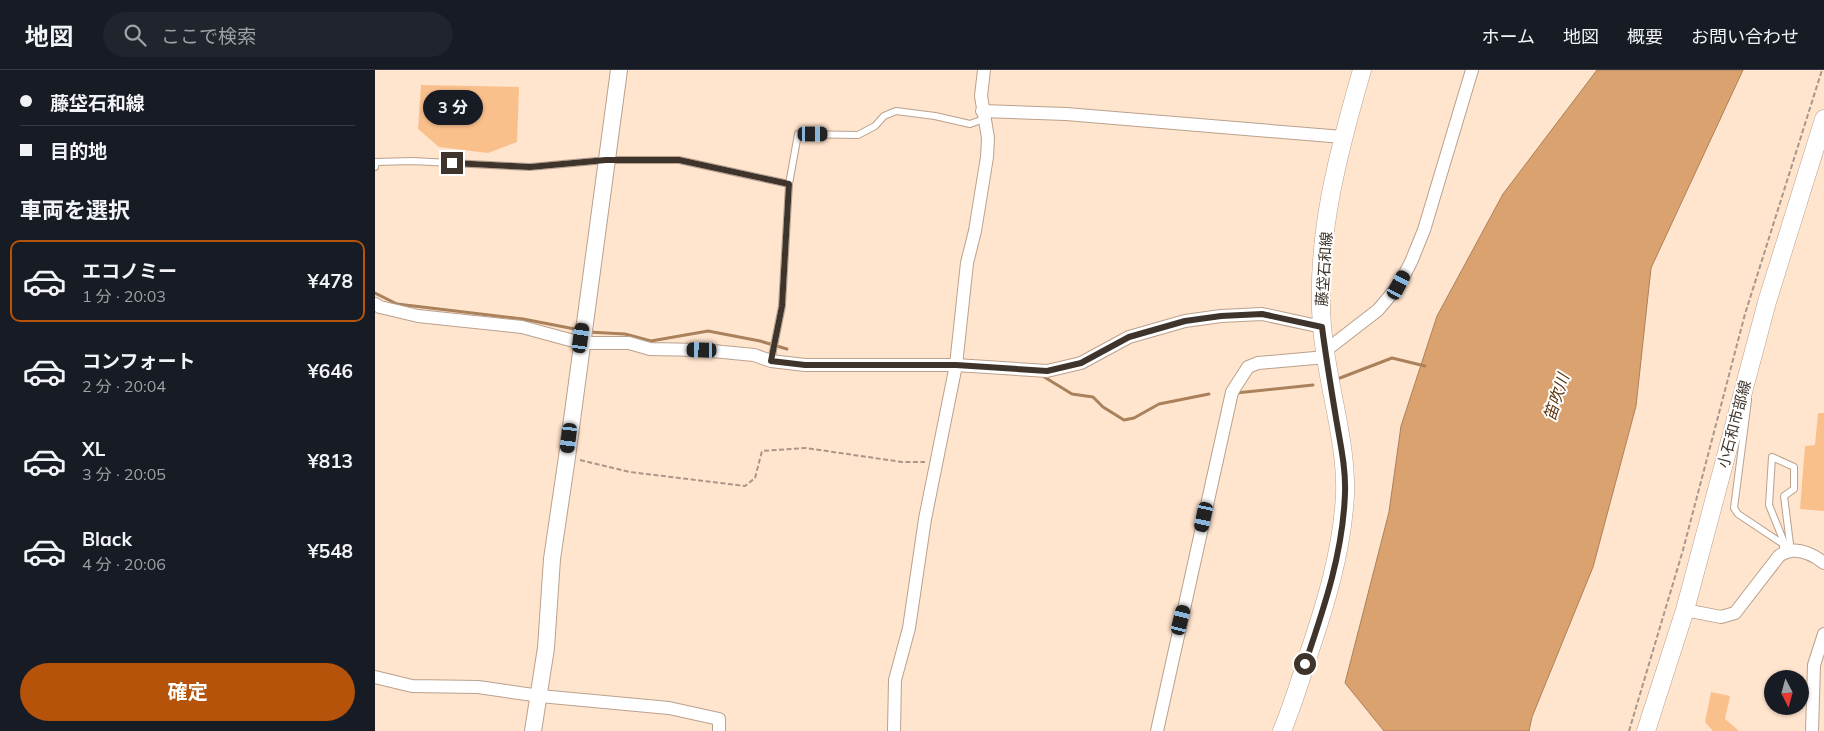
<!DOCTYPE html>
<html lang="ja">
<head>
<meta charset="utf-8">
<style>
  body { margin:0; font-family:Mulish,"Noto Sans JP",sans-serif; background:#20242c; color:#f1f3f6; height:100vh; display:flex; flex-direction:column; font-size:19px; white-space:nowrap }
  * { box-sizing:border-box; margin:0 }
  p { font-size:16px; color:#9ea1a6 }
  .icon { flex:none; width:28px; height:28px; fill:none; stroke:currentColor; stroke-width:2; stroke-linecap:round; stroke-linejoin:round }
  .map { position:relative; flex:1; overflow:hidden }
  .sheet { display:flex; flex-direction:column; background:#171b24; width:375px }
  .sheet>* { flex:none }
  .banner { display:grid; align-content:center; height:110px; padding:0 20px; background:#171b24 }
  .needle { width:32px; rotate:174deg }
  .fabs { position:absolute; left:1389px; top:600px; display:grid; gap:10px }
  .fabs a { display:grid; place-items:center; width:45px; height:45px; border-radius:50%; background:#171b24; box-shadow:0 1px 4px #0004; font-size:25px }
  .end { position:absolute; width:22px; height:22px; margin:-11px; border:6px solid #3e342b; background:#fff; box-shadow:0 0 0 2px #fff }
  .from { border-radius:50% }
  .bubble { position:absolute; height:35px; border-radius:18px; background:#171b24; box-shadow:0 1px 4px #0004; font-size:16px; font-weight:700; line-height:35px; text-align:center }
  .car { position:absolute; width:15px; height:30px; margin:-15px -8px; border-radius:6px; box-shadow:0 0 4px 1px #0007; background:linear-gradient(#222 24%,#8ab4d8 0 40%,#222 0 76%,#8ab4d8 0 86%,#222 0) }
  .banner b { display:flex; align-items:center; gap:18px; height:48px; font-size:19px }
  .banner b+b { border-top:1px solid #363941 }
  .banner i { width:12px; height:12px; background:#f1f3f6 }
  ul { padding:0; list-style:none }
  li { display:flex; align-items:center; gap:15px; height:82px; margin:0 10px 8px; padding:0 10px; border:2px solid transparent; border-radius:10px }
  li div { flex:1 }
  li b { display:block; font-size:19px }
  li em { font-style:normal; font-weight:700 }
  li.current { border-color:#b45309 }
  li>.icon { width:45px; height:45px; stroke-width:1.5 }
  h2 { padding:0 20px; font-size:22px; line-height:60px }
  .cta { display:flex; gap:10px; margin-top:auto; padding:10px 20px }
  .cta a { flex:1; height:58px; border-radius:30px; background:#b45309; color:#fff; font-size:20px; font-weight:700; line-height:58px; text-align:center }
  header { display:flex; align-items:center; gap:30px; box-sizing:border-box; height:70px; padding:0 25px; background:#171b24; border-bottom:1px solid #363941 }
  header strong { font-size:24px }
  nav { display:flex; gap:28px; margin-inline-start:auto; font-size:18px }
  .search { width:350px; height:45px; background:#20242c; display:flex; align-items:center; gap:12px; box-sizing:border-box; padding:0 18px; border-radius:28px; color:#9ea1a6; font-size:19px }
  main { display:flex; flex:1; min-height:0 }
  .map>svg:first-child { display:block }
  .water { fill:#daa26f; stroke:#ab815b }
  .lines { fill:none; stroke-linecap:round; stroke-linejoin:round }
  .stream { stroke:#ab815b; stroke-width:3 }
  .building { fill:#fac08c }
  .service-casing { stroke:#baa18d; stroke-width:8 }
  .minor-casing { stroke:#baa18d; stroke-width:14 }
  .tertiary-casing { stroke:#baa18d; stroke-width:18 }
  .secondary-casing { stroke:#baa18d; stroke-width:19 }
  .path { stroke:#ab9787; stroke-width:2; stroke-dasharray:5 2.5; stroke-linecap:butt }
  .service { stroke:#fff; stroke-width:6 }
  .minor { stroke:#fff; stroke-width:12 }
  .tertiary { stroke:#fff; stroke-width:16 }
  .secondary { stroke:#fff; stroke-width:18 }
  .route { stroke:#3e342b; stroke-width:6 }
  .labels { text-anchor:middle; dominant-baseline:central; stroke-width:4; stroke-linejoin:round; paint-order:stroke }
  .street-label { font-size:15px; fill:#3e342b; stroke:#fff }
  .water-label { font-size:16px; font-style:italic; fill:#5b350d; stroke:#fff }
</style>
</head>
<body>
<header>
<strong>地図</strong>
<div class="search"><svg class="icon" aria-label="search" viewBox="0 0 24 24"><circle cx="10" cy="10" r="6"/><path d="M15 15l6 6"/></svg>ここで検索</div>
<nav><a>ホーム</a><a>地図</a><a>概要</a><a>お問い合わせ</a></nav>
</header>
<main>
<section class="sheet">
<div class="banner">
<b><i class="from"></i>藤垈石和線</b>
<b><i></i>目的地</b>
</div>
<h2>車両を選択</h2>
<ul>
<li class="current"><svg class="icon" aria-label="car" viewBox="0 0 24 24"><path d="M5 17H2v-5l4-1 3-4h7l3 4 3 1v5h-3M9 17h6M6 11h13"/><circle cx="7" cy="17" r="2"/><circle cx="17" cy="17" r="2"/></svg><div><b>エコノミー</b><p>1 分 · 20:03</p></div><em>¥478</em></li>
<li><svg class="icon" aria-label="car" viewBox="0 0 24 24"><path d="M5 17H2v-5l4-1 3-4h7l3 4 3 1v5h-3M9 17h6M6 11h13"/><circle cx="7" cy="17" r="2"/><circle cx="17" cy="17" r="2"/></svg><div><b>コンフォート</b><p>2 分 · 20:04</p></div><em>¥646</em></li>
<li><svg class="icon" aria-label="car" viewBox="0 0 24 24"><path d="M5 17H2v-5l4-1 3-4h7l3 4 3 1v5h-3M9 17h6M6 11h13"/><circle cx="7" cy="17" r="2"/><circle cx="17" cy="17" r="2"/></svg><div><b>XL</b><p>3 分 · 20:05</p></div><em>¥813</em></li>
<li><svg class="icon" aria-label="car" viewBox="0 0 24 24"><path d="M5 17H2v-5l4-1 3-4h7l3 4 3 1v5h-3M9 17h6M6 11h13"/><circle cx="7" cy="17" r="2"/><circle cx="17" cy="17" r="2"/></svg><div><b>Black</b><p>4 分 · 20:06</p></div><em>¥548</em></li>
</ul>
<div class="cta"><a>確定</a></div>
</section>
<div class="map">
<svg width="1449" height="661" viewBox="0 0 1449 661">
  <rect width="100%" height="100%" fill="#ffe4ce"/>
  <path class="water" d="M 1222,0 L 1368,0 L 1276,198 L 1261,336 L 1218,497 L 1157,647 L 1154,661 L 1009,661 L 970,613 L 1014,442 L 1026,356 L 1062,246 L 1128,124 Z"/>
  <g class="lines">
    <g class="stream">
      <path d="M 0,223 L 22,234 L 148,249 L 205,260"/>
      <path d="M 213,262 L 250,264 L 276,271 L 333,261 L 385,271 L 412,279"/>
      <path d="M 666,305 L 697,324 L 718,327 L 728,337 L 749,350 L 759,348 L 784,334 L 834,324"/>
      <path d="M 965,308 L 1017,288 L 1050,296"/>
      <path d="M 861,323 L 938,315"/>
    </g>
  </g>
  <g class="building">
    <path d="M 46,15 L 144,17 L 142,72 L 113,83 L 64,77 L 43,59 Z"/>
    <path d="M 1443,343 L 1449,343 L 1449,441 L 1425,439 L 1430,376 L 1440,375 Z"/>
    <path d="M 1336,622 L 1355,626 L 1350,649 L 1364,661 L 1338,661 L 1330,652 Z"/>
  </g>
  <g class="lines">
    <defs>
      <g id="service">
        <path d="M 0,97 L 1,92 L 37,91 L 155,97 L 231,90 L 304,90 L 414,114"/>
        <path d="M 396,291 L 407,236 L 414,114 L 423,64 L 483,65 L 500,56 L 509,46 L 521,41 L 560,46 L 595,54 L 609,49"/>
        <path d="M 1373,330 L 1359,438 L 1363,444 L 1408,474 L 1408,479"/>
        <path d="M 1413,482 L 1394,435 L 1397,387 L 1419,397 L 1419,419 L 1409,426 L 1416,482"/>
      </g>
      <g id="minor">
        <path d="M 607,41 L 691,44 L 968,67"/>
        <path d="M 0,234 L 5,237 L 43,246 L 147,257 L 206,273 L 254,273 L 275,279 L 327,280 L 379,285 L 396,291 L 430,295 L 581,295 L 672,301 L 706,293 L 754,267 L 810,251 L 846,246 L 887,244 L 947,257"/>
        <path d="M 950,281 L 1003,240 L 1024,215 L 1036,192 L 1049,160 L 1097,0"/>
        <path d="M 1310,540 L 1346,547 L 1360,543 L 1404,486 C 1419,475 1436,483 1449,493"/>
        <path d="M 0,607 L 37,616 L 103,617 L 165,626 L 294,638 L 344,649 L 344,661"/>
        <path d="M 519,661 L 520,610 L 534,558 L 550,449 L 581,295 L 592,193 L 600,161 L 612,87 L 613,68 L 606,26 L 609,0"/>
        <path d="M 782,661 L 857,322 L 873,297 L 883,293 L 951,287"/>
        <path d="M 1437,661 L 1439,595 L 1449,564"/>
      </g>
      <path id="tertiary" d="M 158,661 L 171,578 L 177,489 L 192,387 L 244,0"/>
      <g id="secondary">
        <path d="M 907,661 C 917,637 925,611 933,586 C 951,533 967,481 970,425 C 972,370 951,311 947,256 C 940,169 963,83 987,0"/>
        <path d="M 1271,661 L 1310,540 L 1392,232 L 1449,49"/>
      </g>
    </defs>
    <use href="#service" class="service-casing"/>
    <use href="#minor" class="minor-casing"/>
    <use href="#tertiary" class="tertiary-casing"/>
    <use href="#secondary" class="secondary-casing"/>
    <g class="path">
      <path d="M 205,390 L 255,402 L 370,416 L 380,408 L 387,381 L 431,378 L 527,392 L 550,392"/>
      <path d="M 1254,661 L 1308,480 L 1370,244 L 1447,0"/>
    </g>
    <use href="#service" class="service"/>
    <use href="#minor" class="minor"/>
    <use href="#tertiary" class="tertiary"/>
    <use href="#secondary" class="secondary"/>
  </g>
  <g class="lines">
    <path class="route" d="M 77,93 L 155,97 L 231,90 L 304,90 L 414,114 L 407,236 L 396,291 L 430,295 L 581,295 L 672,301 L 706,293 L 754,267 L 810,251 L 846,246 L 887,244 L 947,257 C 951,288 956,318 961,348 C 965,372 971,398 970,423 C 968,483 949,538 930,594"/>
  </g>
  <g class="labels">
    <g class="street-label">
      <text transform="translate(949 199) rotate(-86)">藤垈石和線</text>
      <text transform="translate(1359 354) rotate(-75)">小石和市部線</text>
    </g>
    <g class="water-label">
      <text transform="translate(1181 327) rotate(-72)">笛吹川</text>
    </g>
  </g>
</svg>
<div class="fabs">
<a><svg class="needle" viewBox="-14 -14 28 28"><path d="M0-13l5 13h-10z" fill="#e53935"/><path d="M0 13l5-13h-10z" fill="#9ea1a6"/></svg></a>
</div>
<i class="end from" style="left:930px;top:594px"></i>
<i class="end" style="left:77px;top:93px"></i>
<div class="bubble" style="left:48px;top:20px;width:60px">3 分</div>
<i class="car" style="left:438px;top:64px;rotate:90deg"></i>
<i class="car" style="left:1024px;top:215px;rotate:28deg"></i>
<i class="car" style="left:206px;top:268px;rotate:8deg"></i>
<i class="car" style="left:327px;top:280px;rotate:271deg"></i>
<i class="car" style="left:194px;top:368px;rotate:187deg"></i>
<i class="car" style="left:829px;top:447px;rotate:192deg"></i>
<i class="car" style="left:806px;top:550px;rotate:14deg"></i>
</div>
</main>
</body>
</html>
